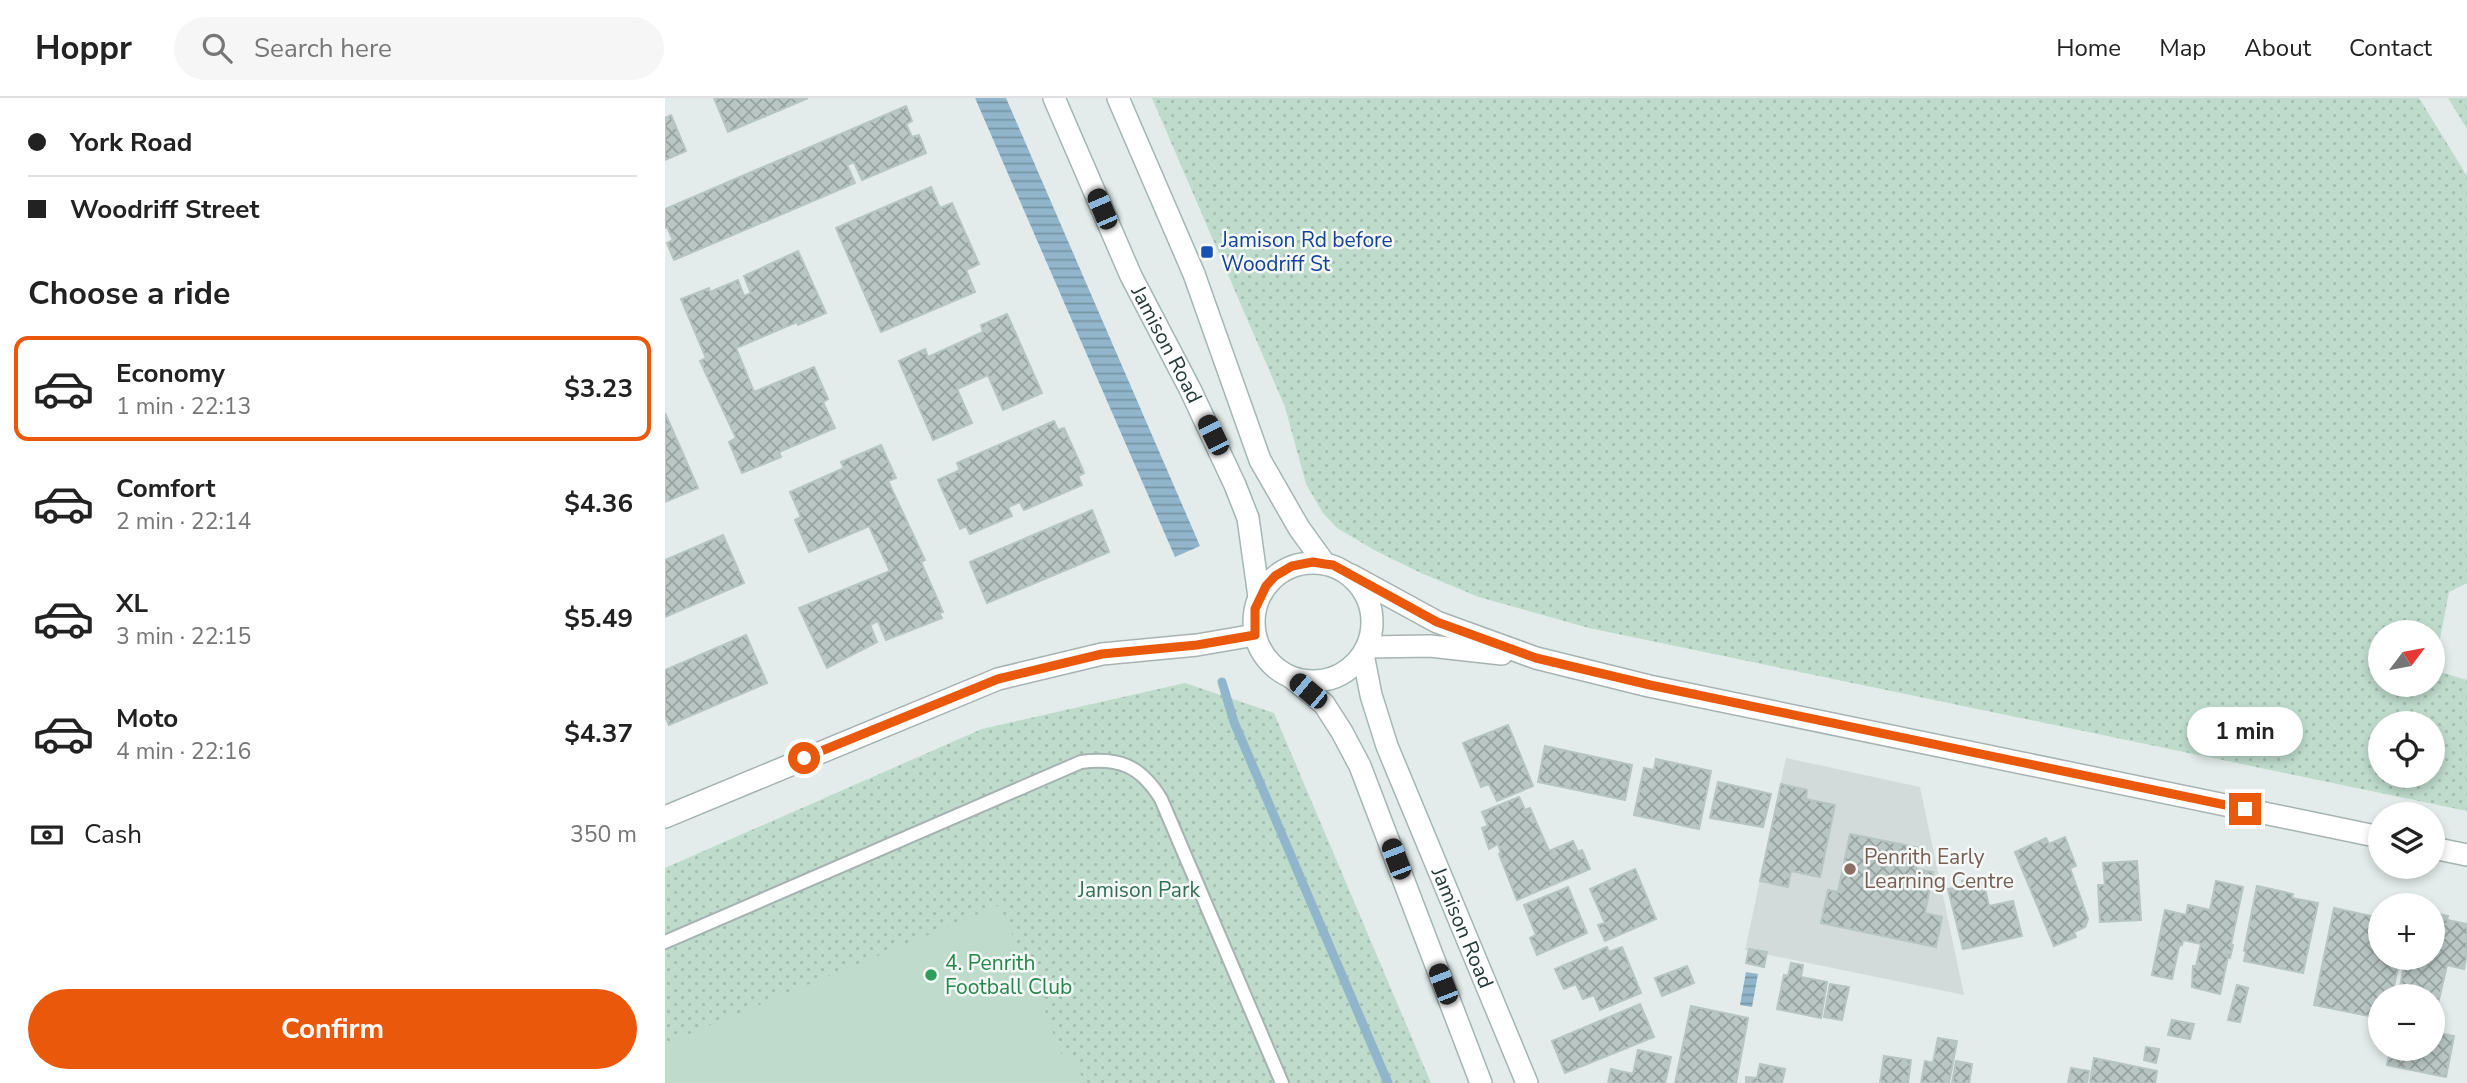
<!DOCTYPE html>
<html lang="en">
<head>
<meta charset="utf-8">
<style>
  body { margin:0; font-family:"Nunito Sans",sans-serif; background:#f6f6f6; color:#222; height:100vh; display:flex; flex-direction:column; font-size:26px; white-space:nowrap }
  * { box-sizing:border-box; margin:0 }
  p { font-size:23px; color:#767676 }
  .icon { flex:none; width:38px; height:38px; fill:none; stroke:currentColor; stroke-width:2; stroke-linecap:round; stroke-linejoin:round }
  .map { position:relative; flex:1; overflow:hidden }
  .panel { display:flex; flex-direction:column; background:#fff; width:665px }
  .panel>* { flex:none }
  .top-card { display:grid; align-content:center; height:154px; padding:0 28px; background:#fff }
  .needle { width:46px; rotate:58deg }
  .controls { position:absolute; left:1703px; top:522px; display:grid; gap:14px }
  .controls a { display:grid; place-items:center; width:77px; height:77px; border-radius:50%; background:#fff; box-shadow:0 4px 10px #0003; font-size:35px }
  .end { position:absolute; width:32px; height:32px; margin:-16px; border:9px solid #ea580c; background:#fff; box-shadow:0 0 0 4px #fff }
  .from { border-radius:50% }
  .bubble { position:absolute; height:49px; border-radius:24px; background:#fff; box-shadow:0 4px 10px #0003; font-size:23px; font-weight:700; line-height:49px; text-align:center }
  .car { position:absolute; width:21px; height:42px; margin:-21px -10px; border-radius:9px; box-shadow:0 0 5px 2px #0007; background:linear-gradient(#222 24%,#8ab4d8 0 40%,#222 0 76%,#8ab4d8 0 86%,#222 0) }
  .top-card b { display:flex; align-items:center; gap:24px; height:66px; font-size:26px }
  .top-card b+b { border-top:2px solid #e0e0e0 }
  .top-card i { width:18px; height:18px; background:#222 }
  ul { padding:0; list-style:none }
  li { display:flex; align-items:center; gap:21px; height:105px; margin:0 14px 10px; padding:0 14px; border:4px solid transparent; border-radius:14px }
  li div { flex:1 }
  li b { display:block; font-size:26px }
  li em { font-style:normal; font-weight:700 }
  li.selected { border-color:#ea580c }
  li>.icon { width:63px; height:63px; stroke-width:1.5 }
  h2 { padding:0 28px; font-size:32px; line-height:84px }
  .pay { display:flex; align-items:center; gap:18px; height:77px; padding:0 28px; font-size:26px }
  .pay p { margin-inline-start:auto }
  .button { display:flex; gap:14px; margin-top:auto; padding:14px 28px }
  .button a { flex:1; height:80px; border-radius:42px; background:#ea580c; color:#fff; font-size:28px; font-weight:700; line-height:80px; text-align:center }
  header { display:flex; align-items:center; gap:42px; box-sizing:border-box; height:98px; padding:0 35px; background:#fff; border-bottom:2px solid #e0e0e0 }
  header strong { font-size:33px }
  nav { display:flex; gap:38px; margin-inline-start:auto; font-size:24px }
  .search { width:490px; height:63px; background:#f6f6f6; display:flex; align-items:center; gap:18px; box-sizing:border-box; padding:0 24px; border-radius:38px; color:#767676; font-size:26px }
  main { display:flex; flex:1; min-height:0 }
  .map>svg:first-child { display:block }
  .built { fill:#d2dbd9 }
  .green { fill:url(#green-dots); fill-rule:evenodd }
  .pitch { fill:#bedbcc }
  .water { fill:url(#water-rules) }
  .lines { fill:none; stroke-linecap:round; stroke-linejoin:round }
  .stream { stroke:#91b6cb; stroke-width:9 }
  .building { fill:url(#building-cross-hatch); stroke:#b6c5c2; stroke-width:2 }
  .service-casing { stroke:#a6b3b2; stroke-width:16 }
  .tertiary-casing { stroke:#a6b3b2; stroke-width:24 }
  .secondary-casing { stroke:#a3b6b4; stroke-width:24 }
  .service { stroke:#fff; stroke-width:12 }
  .tertiary { stroke:#fff; stroke-width:21 }
  .secondary { stroke:#fff; stroke-width:21 }
  .route { stroke:#ea580c; stroke-width:9 }
  .transit-dot { fill:#1a4fb4; stroke:#f4f8f7; stroke-width:2.5 }
  .education-dot { fill:#8d6e63; stroke:#f4f8f7; stroke-width:2.5 }
  .leisure-dot { fill:#2e9e5b; stroke:#f4f8f7; stroke-width:2.5 }
  .labels { text-anchor:middle; dominant-baseline:central; stroke-width:5; stroke-linejoin:round; paint-order:stroke }
  .transit-label { font-size:21px; fill:#164399; stroke:#f4f8f7; text-anchor:start }
  .street-label { font-size:21px; fill:#253b3a; stroke:#f4f8f7 }
  .education-label { font-size:21px; fill:#785e54; stroke:#f4f8f7; text-anchor:start }
  .park-label { font-size:21px; fill:#336f57; stroke:#f4f8f7 }
  .leisure-label { font-size:21px; fill:#27864d; stroke:#f4f8f7; text-anchor:start }
</style>
</head>
<body>
<header>
<strong>Hoppr</strong>
<div class="search"><svg class="icon" aria-label="search" viewBox="0 0 24 24"><circle cx="10" cy="10" r="6"/><path d="M15 15l6 6"/></svg>Search here</div>
<nav><a>Home</a><a>Map</a><a>About</a><a>Contact</a></nav>
</header>
<main>
<section class="panel">
<div class="top-card">
<b><i class="from"></i>York Road</b>
<b><i></i>Woodriff Street</b>
</div>
<h2>Choose a ride</h2>
<ul>
<li class="selected"><svg class="icon" aria-label="car" viewBox="0 0 24 24"><path d="M5 17H2v-5l4-1 3-4h7l3 4 3 1v5h-3M9 17h6M6 11h13"/><circle cx="7" cy="17" r="2"/><circle cx="17" cy="17" r="2"/></svg><div><b>Economy</b><p>1 min · 22:13</p></div><em>$3.23</em></li>
<li><svg class="icon" aria-label="car" viewBox="0 0 24 24"><path d="M5 17H2v-5l4-1 3-4h7l3 4 3 1v5h-3M9 17h6M6 11h13"/><circle cx="7" cy="17" r="2"/><circle cx="17" cy="17" r="2"/></svg><div><b>Comfort</b><p>2 min · 22:14</p></div><em>$4.36</em></li>
<li><svg class="icon" aria-label="car" viewBox="0 0 24 24"><path d="M5 17H2v-5l4-1 3-4h7l3 4 3 1v5h-3M9 17h6M6 11h13"/><circle cx="7" cy="17" r="2"/><circle cx="17" cy="17" r="2"/></svg><div><b>XL</b><p>3 min · 22:15</p></div><em>$5.49</em></li>
<li><svg class="icon" aria-label="car" viewBox="0 0 24 24"><path d="M5 17H2v-5l4-1 3-4h7l3 4 3 1v5h-3M9 17h6M6 11h13"/><circle cx="7" cy="17" r="2"/><circle cx="17" cy="17" r="2"/></svg><div><b>Moto</b><p>4 min · 22:16</p></div><em>$4.37</em></li>
</ul>
<div class="pay"><svg class="icon" aria-label="cash" viewBox="0 0 24 24"><path d="M3 7h18v10H3z"/><circle cx="12" cy="12" r="2"/></svg>Cash<p>350 m</p></div>
<div class="button"><a>Confirm</a></div>
</section>
<div class="map">
<svg width="1802" height="985" viewBox="0 0 1802 985">
  <defs>
    <pattern id="green-dots" width="8" height="8" patternUnits="userSpaceOnUse" patternTransform="scale(1.75)"><rect width="8" height="8" fill="#bedbcc"/><path d="M2 2h.1M6 6h.1" fill="none" stroke="#a3bdb0" stroke-width="1.8" stroke-linecap="round"/></pattern>
    <pattern id="water-rules" width="6" height="5" patternUnits="userSpaceOnUse" patternTransform="scale(1.75)"><rect width="6" height="5" fill="#91b6cb"/><path d="M0 2.5h6" fill="none" stroke="#7695a6"/></pattern>
    <pattern id="building-cross-hatch" width="8" height="8" patternUnits="userSpaceOnUse" patternTransform="scale(1.75)"><rect width="8" height="8" fill="#b9c6c3"/><path d="M0 0l8 8M0 8l8-8" fill="none" stroke="#96a29f"/></pattern>
  </defs>
  <rect width="100%" height="100%" fill="#e3ecea"/>
  <path class="built" d="M 1121,660 L 1255,689 L 1299,897 L 1080,852 Z"/>
  <g class="green">
    <path d="M 487,0 L 1754,0 L 1802,78 L 1802,485 L 1784,494 L 1769,572 L 1802,582 L 1802,713 L 924,530 L 814,499 L 756,475 L 711,453 L 672,430 L 658,415 L 641,386 L 620,309 ZM 1715,534 L 1768,534 L 1768,586 L 1715,586 ZM 1715,625 L 1768,625 L 1768,677 L 1715,677 Z"/>
    <path d="M 1783,0 L 1802,0 L 1802,31 Z"/>
    <path d="M 520,585 L 609,615 L 766,985 L 0,985 L 0,770 L 317,631 Z"/>
  </g>
  <path class="pitch" d="M 335,807 L 397,957 L 408,964 L 421,985 L 0,985 L 0,946 Z"/>
  <g class="water">
    <path d="M 310,0 L 341,0 L 535,448 L 510,459 Z"/>
    <path d="M 1081,874 L 1093,876 L 1087,909 L 1075,907 Z"/>
  </g>
  <g class="lines">
    <path class="stream" d="M 557,584 L 569,624 L 723,985"/>
  </g>
  <g class="building">
    <path d="M 49,0 L 143,0 L 63,34 Z"/>
    <path d="M 241,8 L 247,23 L 241,26 L 247,39 L 254,37 L 261,55 L 197,82 L 189,64 L 182,67 L 190,85 L 9,162 L 2,145 L 8,142 L 2,129 L 0,130 L 0,111 Z"/>
    <path d="M 6,17 L 21,53 L 0,62 L 0,20 Z"/>
    <path d="M 266,89 L 275,110 L 287,105 L 314,166 L 301,172 L 310,194 L 216,234 L 171,130 Z"/>
    <path d="M 133,153 L 161,215 L 133,227 L 132,224 L 71,250 L 89,294 L 149,269 L 163,301 L 158,304 L 170,330 L 114,354 L 116,359 L 77,375 L 64,344 L 71,340 L 35,263 L 41,260 L 16,201 L 44,190 L 45,194 L 73,182 L 79,198 L 86,195 L 79,178 Z"/>
    <path d="M 342,216 L 377,295 L 338,312 L 323,277 L 292,291 L 307,325 L 268,342 L 234,263 L 260,251 L 263,259 L 318,234 L 316,227 Z"/>
    <path d="M 0,315 L 33,390 L 0,404 Z"/>
    <path d="M 389,323 L 393,332 L 399,330 L 413,361 L 419,375 L 413,378 L 417,387 L 359,412 L 355,404 L 343,409 L 347,418 L 305,436 L 301,428 L 295,431 L 273,382 L 295,372 L 292,365 Z"/>
    <path d="M 216,347 L 231,380 L 223,383 L 260,462 L 256,464 L 278,514 L 274,515 L 277,520 L 221,542 L 213,523 L 205,527 L 212,544 L 162,570 L 134,510 L 225,473 L 204,428 L 144,454 L 130,422 L 136,419 L 125,394 L 179,370 L 176,364 Z"/>
    <path d="M 427,412 L 444,454 L 322,505 L 305,464 Z"/>
    <path d="M 58,437 L 79,485 L 0,519 L 0,462 Z"/>
    <path d="M 81,537 L 102,585 L 4,627 L 0,618 L 0,572 Z"/>
    <path d="M 843,627 L 868,688 L 832,703 L 824,686 L 816,689 L 798,645 Z"/>
    <path d="M 880,648 L 967,667 L 960,702 L 873,684 Z"/>
    <path d="M 991,661 L 1046,673 L 1034,731 L 969,717 L 979,670 L 989,672 Z"/>
    <path d="M 1053,684 L 1106,696 L 1098,729 L 1045,720 Z"/>
    <path d="M 1116,686 L 1142,692 L 1141,701 L 1170,707 L 1155,779 L 1126,773 L 1123,789 L 1095,783 Z"/>
    <path d="M 854,699 L 860,712 L 865,710 L 884,753 L 908,743 L 913,754 L 917,752 L 925,771 L 852,802 L 834,756 L 836,755 L 833,746 L 824,751 L 817,730 L 823,728 L 817,714 Z"/>
    <path d="M 1185,736 L 1255,750 L 1251,771 L 1268,774 L 1260,815 L 1277,819 L 1271,849 L 1156,825 L 1163,792 L 1173,794 Z"/>
    <path d="M 1400,739 L 1411,768 L 1405,770 L 1423,821 L 1420,829 L 1409,834 L 1411,839 L 1389,848 L 1350,754 L 1381,740 L 1384,746 Z"/>
    <path d="M 1472,763 L 1476,822 L 1435,824 L 1433,787 L 1440,787 L 1438,765 Z"/>
    <path d="M 970,771 L 991,821 L 940,843 L 933,827 L 940,825 L 925,791 Z"/>
    <path d="M 1317,778 L 1324,808 L 1348,803 L 1357,838 L 1298,851 L 1283,791 L 1298,788 L 1297,783 Z"/>
    <path d="M 1551,783 L 1578,789 L 1566,846 L 1568,847 L 1565,860 L 1563,859 L 1555,896 L 1527,889 L 1528,868 L 1531,868 L 1536,846 L 1518,842 L 1517,847 L 1514,848 L 1507,881 L 1487,877 L 1500,812 L 1521,817 L 1523,807 L 1545,812 Z"/>
    <path d="M 1592,788 L 1628,796 L 1627,800 L 1653,805 L 1638,875 L 1579,863 L 1581,854 L 1579,853 Z"/>
    <path d="M 903,789 L 922,835 L 872,857 L 865,840 L 871,837 L 859,807 Z"/>
    <path d="M 1669,810 L 1715,820 L 1715,859 L 1735,859 L 1727,898 L 1715,898 L 1715,915 L 1710,914 L 1709,919 L 1649,907 Z"/>
    <path d="M 1768,815 L 1783,818 L 1782,822 L 1802,826 L 1802,856 L 1799,871 L 1782,867 L 1772,910 L 1768,909 L 1768,898 L 1733,898 L 1741,859 L 1768,859 Z"/>
    <path d="M 942,849 L 944,854 L 957,849 L 976,895 L 935,912 L 929,897 L 918,901 L 911,886 L 899,891 L 890,871 Z"/>
    <path d="M 1084,851 L 1102,854 L 1099,869 L 1081,865 Z"/>
    <path d="M 1126,865 L 1138,867 L 1136,879 L 1162,884 L 1156,920 L 1112,911 L 1119,877 L 1123,878 Z"/>
    <path d="M 1022,868 L 1029,885 L 997,898 L 990,880 Z"/>
    <path d="M 1165,886 L 1184,889 L 1177,922 L 1159,919 Z"/>
    <path d="M 1572,887 L 1583,890 L 1575,924 L 1563,922 Z"/>
    <path d="M 975,906 L 989,939 L 900,975 L 887,943 Z"/>
    <path d="M 1026,908 L 1083,920 L 1071,985 L 1010,985 Z"/>
    <path d="M 1507,922 L 1529,926 L 1525,941 L 1503,937 Z"/>
    <path d="M 1768,934 L 1789,938 L 1781,979 L 1722,967 L 1726,950 L 1768,950 Z"/>
    <path d="M 1273,940 L 1292,943 L 1284,985 L 1256,985 L 1260,963 L 1268,965 Z"/>
    <path d="M 1481,949 L 1494,951 L 1491,965 L 1479,962 Z"/>
    <path d="M 973,952 L 1006,959 L 1000,985 L 943,985 L 946,971 L 968,976 Z"/>
    <path d="M 1219,958 L 1246,962 L 1243,985 L 1215,985 Z"/>
    <path d="M 1429,960 L 1492,973 L 1490,985 L 1425,985 Z"/>
    <path d="M 1291,963 L 1307,966 L 1304,985 L 1287,985 Z"/>
    <path d="M 1095,966 L 1120,971 L 1117,985 L 1081,985 L 1081,979 L 1092,980 Z"/>
    <path d="M 1406,970 L 1424,973 L 1422,985 L 1403,985 Z"/>
  </g>
  <g class="lines">
    <defs>
      <path id="service" d="M 0,844 L 416,664 C 454,659 476,668 496,701 L 617,985"/>
      <g id="tertiary">
        <path d="M 686,477 L 772,524 L 871,560 L 984,588 L 1715,739"/>
        <path d="M 703,549 L 765,548 L 837,556"/>
        <path d="M 0,719 L 333,581 L 437,556 L 532,547 L 590,537"/>
        <path d="M 1768,750 L 1802,757"/>
      </g>
      <g id="secondary">
        <path id="s1" d="M 389,0 L 466,178 L 525,291 L 570,387 L 583,420 L 594,499"/>
        <path d="M 453,0 L 529,176 L 595,362 L 634,430 L 660,466"/>
        <circle cx="648" cy="524" r="59"/>
        <path id="s2" d="M 698,556 L 706,597 L 722,648 L 862,985"/>
        <path d="M 627,580 L 659,606 L 677,634 L 695,668 L 816,985"/>
      </g>
    </defs>
    <use href="#service" class="service-casing"/>
    <use href="#tertiary" class="tertiary-casing"/>
    <use href="#secondary" class="secondary-casing"/>
    <use href="#service" class="service"/>
    <use href="#tertiary" class="tertiary"/>
    <use href="#secondary" class="secondary"/>
  </g>
  <g class="lines">
    <path class="route" d="M 139,660 L 333,581 L 437,556 L 532,547 L 590,537 L 590,511 L 601,488 L 610,478 L 627,468 L 648,464 L 660,466 L 668,467 L 772,524 L 871,560 L 985,587 L 1580,711"/>
  </g>
  <rect class="transit-dot" x="535" y="147" width="14" height="14" rx="3.5"/>
  <circle class="education-dot" cx="1185" cy="771" r="7"/>
  <circle class="leisure-dot" cx="266" cy="877" r="7"/>
  <g class="labels">
    <g class="transit-label">
      <text x="556" y="142">Jamison Rd before<tspan x="556" dy="24">Woodriff St</tspan></text>
    </g>
    <g class="street-label">
      <text stroke="none"><textPath href="#s1" startOffset="271">Jamison Road</textPath></text>
      <text stroke="none"><textPath href="#s2" startOffset="292">Jamison Road</textPath></text>
    </g>
    <g class="education-label">
      <text x="1199" y="759">Penrith Early<tspan x="1199" dy="24">Learning Centre</tspan></text>
    </g>
    <g class="park-label">
      <text x="474" y="792">Jamison Park</text>
    </g>
    <g class="leisure-label">
      <text x="280" y="865">4. Penrith<tspan x="280" dy="24">Football Club</tspan></text>
    </g>
  </g>
</svg>
<div class="controls">
<a><svg class="needle" viewBox="-14 -14 28 28"><path d="M0-13l5 13h-10z" fill="#e53935"/><path d="M0 13l5-13h-10z" fill="#767676"/></svg></a>
<a><svg class="icon" aria-label="locate" viewBox="0 0 24 24"><circle cx="12" cy="12" r="6"/><path d="M12 2v4M12 18v4M2 12h4M18 12h4"/></svg></a>
<a><svg class="icon" aria-label="layers" viewBox="0 0 24 24"><path d="M12 4l9 5-9 5-9-5zM3 14l9 5 9-5"/></svg></a>
<a>+</a>
<a>−</a>
</div>
<i class="end from" style="left:139px;top:660px"></i>
<i class="end" style="left:1580px;top:711px"></i>
<div class="bubble" style="left:1522px;top:609px;width:116px">1 min</div>
<i class="car" style="left:437px;top:111px;rotate:337deg"></i>
<i class="car" style="left:548px;top:337px;rotate:334deg"></i>
<i class="car" style="left:643px;top:593px;rotate:310deg"></i>
<i class="car" style="left:731px;top:761px;rotate:339deg"></i>
<i class="car" style="left:778px;top:886px;rotate:339deg"></i>
</div>
</main>
</body>
</html>
